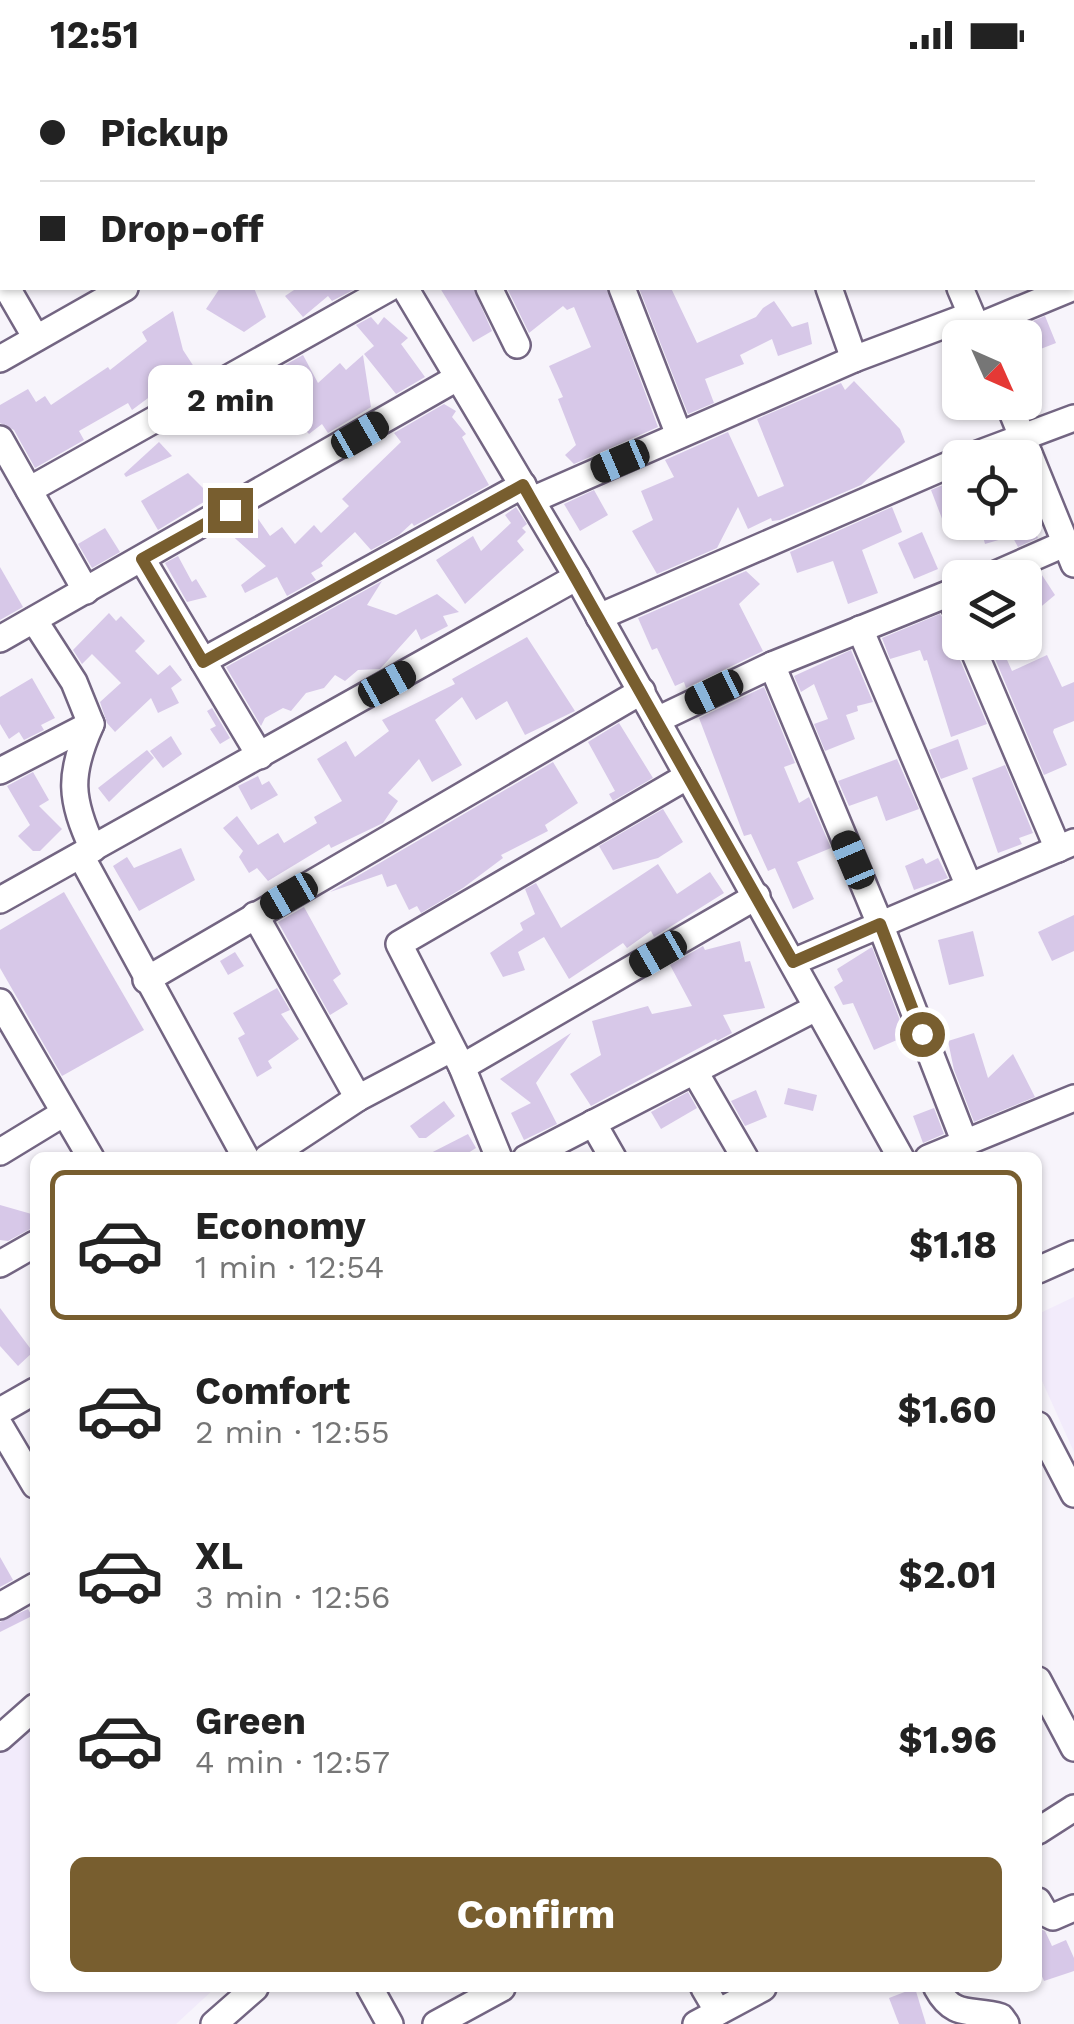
<!DOCTYPE html>
<html lang="en">
<head>
<meta charset="utf-8">
<style>
  body { margin:0; font-family:"Work Sans",sans-serif; background:#f2f2f2; color:#222; height:100vh; display:flex; flex-direction:column; font-size:38px; white-space:nowrap }
  * { box-sizing:border-box; margin:0 }
  p { font-size:32px; color:#767676 }
  .icon { flex:none; width:55px; height:55px; fill:none; stroke:currentColor; stroke-width:2; stroke-linecap:round; stroke-linejoin:round }
  .map { position:relative; flex:1; overflow:hidden }
  .sheet { position:absolute; left:30px; top:1082px; width:1012px; height:840px; display:flex; flex-direction:column; background:#fff; border-radius:15px; box-shadow:0 2px 8px #0004 }
  .sheet>* { flex:none }
  .guide { position:absolute; left:0px; top:0px; width:1075px; height:220px; box-shadow:0 2px 8px #0004; display:grid; align-content:center; height:220px; padding:0 40px; background:#fff }
  .needle { width:65px; rotate:135deg }
  .controls { position:absolute; left:942px; top:250px; display:grid; gap:20px }
  .controls a { display:grid; place-items:center; width:100px; height:100px; border-radius:15px; background:#fff; box-shadow:0 2px 8px #0004; font-size:50px }
  .end { position:absolute; width:45px; height:45px; margin:-22px; border:12px solid #785e2f; background:#fff; box-shadow:0 0 0 5px #fff }
  .from { border-radius:50% }
  .bubble { position:absolute; height:70px; border-radius:15px; background:#fff; box-shadow:0 2px 8px #0004; font-size:32px; font-weight:700; line-height:70px; text-align:center }
  .car { position:absolute; width:30px; height:60px; margin:-30px -15px; border-radius:12px; box-shadow:0 0 8px 2px #0007; background:linear-gradient(#222 24%,#8ab4d8 0 40%,#222 0 76%,#8ab4d8 0 86%,#222 0) }
  .guide b { display:flex; align-items:center; gap:35px; height:95px; font-size:38px }
  .guide b+b { border-top:2px solid #e0e0e0 }
  .guide i { width:25px; height:25px; background:#222 }
  ul { padding:18px 0 0; list-style:none }
  li { display:flex; align-items:center; gap:30px; height:150px; margin:0 20px 15px; padding:0 20px; border:5px solid transparent; border-radius:15px }
  li div { flex:1 }
  li b { display:block; font-size:38px }
  li em { font-style:normal; font-weight:700 }
  li.selected { border-color:#785e2f }
  li>.icon { width:90px; height:90px; stroke-width:1.5 }
  .action { display:flex; gap:20px; margin-top:auto; padding:20px 40px }
  .action a { flex:1; height:115px; border-radius:15px; background:#785e2f; color:#fff; font-size:40px; font-weight:700; line-height:115px; text-align:center }
  .status { display:flex; justify-content:space-between; align-items:center; height:70px; padding:0 50px; background:#fff; direction:ltr }
  .status svg { height:28px; fill:currentColor }
  .map>svg:first-child { display:block }
  .built { fill:#f2ebfb }
  .building { fill:#d7c8e8 }
  .lines { fill:none; stroke-linecap:round; stroke-linejoin:round }
  .minor-casing { stroke:#736582; stroke-width:30 }
  .minor { stroke:#fff; stroke-width:25 }
  .route { stroke:#785e2f; stroke-width:12 }
</style>
</head>
<body>
<div class="status"><b>12:51</b><svg viewBox="0 0 49 12"><path d="M0 12V9h3v3zM5 12V6h3v6zM10 12V3h3v9zM15 12V0h3v12zM26 1h20v11H26zM47 4h2v5h-2z"/></svg></div>
<div class="map">
<svg width="1074" height="1954" viewBox="0 0 1074 1954">
  <rect width="100%" height="100%" fill="#f7f4fb"/>
  <g class="built">
    <path d="M 1074,1227 L 1074,1382 L 1038,1302 L 1038,1244 Z"/>
    <path d="M 35,1652 L 35,1918 L 215,1918 L 176,1954 L 0,1954 L 0,1683 Z"/>
  </g>
  <g class="building">
    <path d="M 220,218 L 254,218 L 266,247 L 244,262 L 206,239 Z"/>
    <path d="M 297,218 L 357,218 L 332,231 L 328,226 L 303,247 L 285,226 Z"/>
    <path d="M 440,218 L 473,218 L 492,261 L 473,272 Z"/>
    <path d="M 507,218 L 606,218 L 658,357 L 574,394 L 565,385 L 576,375 L 558,329 L 563,327 L 549,296 L 591,277 L 574,237 L 567,240 L 563,236 L 529,263 Z"/>
    <path d="M 639,218 L 671,218 L 697,273 L 756,247 L 763,238 L 774,231 L 792,257 L 808,252 L 812,274 L 778,286 L 772,269 L 740,285 L 744,294 L 705,309 L 714,333 L 688,344 Z"/>
    <path d="M 173,241 L 183,280 L 200,306 L 185,314 L 179,305 L 132,340 L 128,333 L 79,361 L 84,370 L 35,398 L 14,360 L 0,353 L 0,335 L 28,319 L 36,332 L 45,326 L 51,335 L 108,297 L 110,300 L 147,271 L 142,262 Z"/>
    <path d="M 1045,246 L 1056,273 L 1025,285 L 1025,268 L 1017,268 L 1014,259 Z"/>
    <path d="M 371,247 L 378,255 L 384,247 L 408,268 L 401,274 L 425,307 L 396,324 L 364,284 L 374,276 L 356,255 Z"/>
    <path d="M 303,285 L 318,313 L 340,293 L 346,300 L 363,285 L 371,337 L 328,363 L 322,354 L 309,364 L 268,319 L 276,314 L 269,304 Z"/>
    <path d="M 854,311 L 900,359 L 905,372 L 875,402 L 861,415 L 780,450 L 772,451 L 771,448 L 748,459 L 738,437 L 717,478 L 657,504 L 632,461 L 653,450 L 641,421 L 674,407 L 665,390 L 728,362 L 758,427 L 784,416 L 757,349 L 841,313 L 845,320 Z"/>
    <path d="M 444,334 L 456,341 L 452,347 L 466,364 L 462,367 L 489,415 L 414,456 L 412,453 L 399,465 L 371,480 L 355,462 L 321,493 L 323,496 L 311,503 L 316,510 L 287,526 L 277,507 L 245,523 L 241,515 L 266,496 L 228,462 L 254,443 L 270,466 L 282,457 L 295,474 L 314,455 L 321,463 L 349,436 L 342,429 L 401,372 L 394,363 Z"/>
    <path d="M 159,372 L 172,386 L 126,407 L 124,404 Z"/>
    <path d="M 188,403 L 212,427 L 158,460 L 141,431 Z"/>
    <path d="M 960,408 L 960,454 L 946,459 L 931,420 Z"/>
    <path d="M 594,420 L 608,445 L 580,461 L 564,434 Z"/>
    <path d="M 516,437 L 527,454 L 522,458 L 526,462 L 517,471 L 524,480 L 465,534 L 436,490 L 473,466 L 481,481 L 511,453 L 505,445 Z"/>
    <path d="M 892,437 L 902,462 L 862,480 L 878,523 L 848,534 L 833,491 L 797,503 L 790,482 Z"/>
    <path d="M 979,452 L 1040,452 L 1042,457 L 1034,460 L 1038,468 L 1018,477 L 1012,466 L 985,474 Z"/>
    <path d="M 105,458 L 120,482 L 92,498 L 78,474 Z"/>
    <path d="M 922,462 L 938,499 L 914,509 L 898,473 Z"/>
    <path d="M 178,486 L 192,512 L 196,509 L 207,527 L 187,532 L 165,493 Z"/>
    <path d="M 0,497 L 23,537 L 0,550 Z"/>
    <path d="M 746,501 L 760,514 L 739,534 L 763,581 L 686,618 L 684,612 L 675,616 L 657,578 L 652,580 L 638,548 Z"/>
    <path d="M 1040,502 L 1055,525 L 1025,550 L 1025,509 Z"/>
    <path d="M 382,511 L 367,535 L 396,545 L 437,524 L 459,542 L 443,546 L 448,556 L 421,570 L 416,559 L 380,599 L 358,600 L 345,611 L 335,605 L 324,618 L 306,623 L 291,641 L 283,638 L 265,648 L 261,656 L 226,597 Z"/>
    <path d="M 109,543 L 116,551 L 121,546 L 145,571 L 135,581 L 158,605 L 170,595 L 182,610 L 171,618 L 179,633 L 158,643 L 151,628 L 115,662 L 107,653 L 100,632 L 121,613 L 92,584 L 82,594 L 73,580 Z"/>
    <path d="M 940,544 L 954,564 L 955,578 L 987,654 L 951,667 L 927,590 L 924,591 L 920,580 L 890,589 L 882,568 Z"/>
    <path d="M 527,567 L 575,641 L 525,665 L 507,631 L 476,650 L 462,627 L 435,650 L 462,695 L 432,712 L 419,689 L 388,723 L 398,731 L 383,753 L 331,778 L 329,774 L 268,811 L 257,798 L 249,803 L 239,787 L 243,781 L 223,758 L 237,746 L 258,775 L 278,763 L 284,773 L 317,753 L 314,747 L 342,731 L 317,689 L 346,671 L 355,687 L 389,661 L 382,650 L 455,614 L 452,609 Z"/>
    <path d="M 988,572 L 999,572 L 1012,601 L 1047,585 L 1062,617 L 1074,612 L 1074,651 L 1054,659 L 1053,662 L 1067,695 L 1044,705 Z"/>
    <path d="M 851,580 L 873,632 L 857,636 L 858,641 L 846,645 L 855,669 L 825,681 L 814,654 L 828,649 L 814,614 L 801,622 L 794,606 Z"/>
    <path d="M 32,608 L 55,648 L 41,655 L 44,660 L 24,670 L 19,662 L 9,669 L 0,654 L 0,627 Z"/>
    <path d="M 764,617 L 795,693 L 784,697 L 799,733 L 809,727 L 831,778 L 797,792 L 814,829 L 793,839 L 775,798 L 768,801 L 751,764 L 744,766 L 699,648 Z"/>
    <path d="M 212,638 L 230,668 L 220,674 L 210,659 L 216,656 L 207,641 Z"/>
    <path d="M 619,653 L 653,708 L 613,731 L 609,724 L 615,721 L 588,672 Z"/>
    <path d="M 171,666 L 182,684 L 163,698 L 150,681 Z"/>
    <path d="M 958,669 L 968,699 L 941,709 L 929,680 Z"/>
    <path d="M 147,680 L 154,688 L 109,732 L 98,718 Z"/>
    <path d="M 897,689 L 919,739 L 886,751 L 877,726 L 849,736 L 838,711 Z"/>
    <path d="M 553,692 L 578,733 L 545,755 L 548,761 L 501,785 L 503,788 L 463,818 L 421,843 L 417,836 L 409,840 L 396,814 L 387,817 L 382,804 L 330,822 Z"/>
    <path d="M 1005,695 L 1033,763 L 1019,768 L 1022,774 L 998,783 L 972,708 Z"/>
    <path d="M 33,702 L 49,730 L 39,736 L 62,759 L 40,781 L 33,781 L 18,766 L 30,755 L 7,716 Z"/>
    <path d="M 258,706 L 262,715 L 269,711 L 278,725 L 251,740 L 238,716 Z"/>
    <path d="M 663,739 L 683,772 L 658,788 L 613,800 L 599,776 Z"/>
    <path d="M 181,778 L 195,810 L 139,841 L 113,796 L 127,787 L 134,798 Z"/>
    <path d="M 923,788 L 926,794 L 938,788 L 948,808 L 914,820 L 905,796 Z"/>
    <path d="M 658,794 L 677,824 L 710,802 L 724,823 L 654,867 L 651,861 L 627,878 L 623,873 L 569,909 L 544,867 L 518,882 L 525,900 L 503,907 L 490,883 L 523,860 L 520,853 L 535,844 L 525,819 L 536,813 L 561,858 Z"/>
    <path d="M 64,822 L 144,960 L 62,1006 L 0,898 L 0,860 Z"/>
    <path d="M 304,837 L 341,904 L 333,910 L 348,934 L 330,945 L 278,852 Z"/>
    <path d="M 1074,845 L 1074,881 L 1052,891 L 1038,862 Z"/>
    <path d="M 973,861 L 984,906 L 949,915 L 938,870 Z"/>
    <path d="M 740,871 L 745,892 L 750,891 L 765,938 L 723,945 L 732,963 L 717,971 L 716,969 L 591,1036 L 570,1004 L 601,985 L 592,951 L 648,936 L 652,944 L 692,936 L 670,895 L 703,876 L 705,880 Z"/>
    <path d="M 872,877 L 906,966 L 874,980 L 853,933 L 843,935 L 834,917 L 843,911 L 837,899 Z"/>
    <path d="M 235,882 L 244,896 L 228,905 L 220,891 Z"/>
    <path d="M 277,918 L 290,940 L 281,944 L 299,969 L 268,991 L 272,998 L 257,1007 L 238,968 L 245,964 L 233,943 Z"/>
    <path d="M 571,963 L 536,1013 L 557,1054 L 524,1070 L 511,1043 L 531,1033 L 500,1009 Z"/>
    <path d="M 974,963 L 988,1008 L 1013,984 L 1035,1027 L 974,1052 L 954,1000 L 948,971 Z"/>
    <path d="M 788,1018 L 817,1025 L 813,1041 L 784,1034 Z"/>
    <path d="M 756,1020 L 767,1047 L 745,1056 L 731,1031 Z"/>
    <path d="M 688,1022 L 697,1038 L 661,1059 L 651,1042 Z"/>
    <path d="M 444,1031 L 455,1046 L 426,1068 L 419,1068 L 410,1056 Z"/>
    <path d="M 934,1038 L 944,1064 L 923,1073 L 913,1046 Z"/>
    <path d="M 468,1064 L 476,1078 L 460,1088 L 421,1088 Z"/>
    <path d="M 0,1135 L 35,1145 L 32,1158 L 8,1171 L 0,1170 Z"/>
    <path d="M 0,1238 L 33,1282 L 18,1296 L 0,1276 Z"/>
    <path d="M 0,1487 L 13,1510 L 0,1517 Z"/>
    <path d="M 28,1539 L 32,1546 L 0,1562 L 0,1552 Z"/>
    <path d="M 1038,1858 L 1045,1861 L 1052,1876 L 1066,1870 L 1074,1888 L 1074,1901 L 1044,1911 L 1038,1897 Z"/>
    <path d="M 915,1918 L 926,1954 L 899,1954 L 889,1928 Z"/>
  </g>
  <g class="lines">
    <defs>
      <g id="minor">
        <path d="M 124,0 L 125,2"/>
        <path d="M 280,0 L 281,2"/>
        <path d="M 390,0 L 391,2"/>
        <path d="M 870,0 L 871,2"/>
        <path d="M 182,2 L 186,0"/>
        <path d="M 340,2 L 344,0"/>
        <path d="M 479,2 L 485,0"/>
        <path d="M 1051,2 L 1057,0"/>
        <path d="M 0,105 L 2,104"/>
        <path d="M 1072,196 L 1074,199"/>
        <path d="M 7,218 L 36,268"/>
        <path d="M 405,218 L 577,507 L 901,1088"/>
        <path d="M 489,218 L 517,275"/>
        <path d="M 622,218 L 679,365"/>
        <path d="M 829,218 L 854,289"/>
        <path d="M 960,218 L 977,258"/>
        <path d="M 977,257 L 1074,217"/>
        <path d="M 0,289 L 125,218"/>
        <path d="M 1008,332 L 1074,494"/>
        <path d="M 0,369 L 86,521"/>
        <path d="M 967,388 L 1074,348"/>
        <path d="M 29,420 L 389,218"/>
        <path d="M 532,430 L 854,289 L 971,245"/>
        <path d="M 142,489 L 260,686"/>
        <path d="M 987,508 L 1064,474"/>
        <path d="M 949,524 L 960,549"/>
        <path d="M 599,547 L 960,390"/>
        <path d="M 34,550 L 74,612 L 91,654 C 68,705 70,729 93,779"/>
        <path d="M 860,559 L 969,816"/>
        <path d="M 0,569 L 457,308"/>
        <path d="M 970,572 L 1058,779"/>
        <path d="M 203,591 L 523,415"/>
        <path d="M 772,595 L 880,854 L 965,1073"/>
        <path d="M 657,650 L 772,595 L 960,519"/>
        <path d="M 0,701 L 91,654"/>
        <path d="M 81,786 L 246,1088"/>
        <path d="M 0,830 L 577,507"/>
        <path d="M 255,845 L 358,1028"/>
        <path d="M 793,892 L 1074,772"/>
        <path d="M 146,910 L 642,621"/>
        <path d="M 0,932 L 91,1088"/>
        <path d="M 462,997 L 757,826"/>
        <path d="M 695,1002 L 745,1088"/>
        <path d="M 593,1053 L 613,1088"/>
        <path d="M 0,1082 L 64,1043"/>
        <path d="M 267,1088 L 358,1028 L 451,979"/>
        <path d="M 499,1088 L 462,997 L 399,874 L 688,706"/>
        <path d="M 526,1088 L 816,938"/>
        <path d="M 928,1088 L 1074,1028"/>
        <path d="M 0,1194 L 35,1174"/>
        <path d="M 1038,1200 L 1074,1184"/>
        <path d="M 0,1341 L 35,1321"/>
        <path d="M 1038,1355 L 1074,1424"/>
        <path d="M 0,1356 L 35,1415"/>
        <path d="M 0,1536 L 35,1516"/>
        <path d="M 1038,1610 L 1074,1678"/>
        <path d="M 0,1668 L 35,1637"/>
        <path d="M 1038,1761 L 1074,1738"/>
        <path d="M 1038,1831 L 1045,1843 L 1053,1847 L 1074,1838"/>
        <path d="M 370,1918 L 390,1954"/>
        <path d="M 704,1918 L 718,1942"/>
        <path d="M 937,1918 C 954,1950 973,1938 1001,1947 L 1006,1954"/>
        <path d="M 214,1954 L 255,1918"/>
        <path d="M 436,1954 L 502,1918"/>
        <path d="M 696,1954 L 763,1918"/>
      </g>
    </defs>
    <use href="#minor" class="minor-casing"/>
    <use href="#minor" class="minor"/>
  </g>
  <g class="lines">
    <path class="route" d="M 230,440 L 142,489 L 203,592 L 523,415 L 793,892 L 880,854 L 922,964"/>
  </g>
</svg>
<div class="controls">
<a><svg class="needle" viewBox="-14 -14 28 28"><path d="M0-13l5 13h-10z" fill="#e53935"/><path d="M0 13l5-13h-10z" fill="#767676"/></svg></a>
<a><svg class="icon" aria-label="locate" viewBox="0 0 24 24"><circle cx="12" cy="12" r="6"/><path d="M12 2v4M12 18v4M2 12h4M18 12h4"/></svg></a>
<a><svg class="icon" aria-label="layers" viewBox="0 0 24 24"><path d="M12 4l9 5-9 5-9-5zM3 14l9 5 9-5"/></svg></a>
</div>
<i class="end from" style="left:922px;top:964px"></i>
<i class="end" style="left:230px;top:440px"></i>
<div class="bubble" style="left:148px;top:295px;width:165px">2 min</div>
<i class="car" style="left:360px;top:365px;rotate:60deg"></i>
<i class="car" style="left:620px;top:391px;rotate:247deg"></i>
<i class="car" style="left:387px;top:614px;rotate:61deg"></i>
<i class="car" style="left:714px;top:622px;rotate:244deg"></i>
<i class="car" style="left:853px;top:790px;rotate:337deg"></i>
<i class="car" style="left:289px;top:826px;rotate:240deg"></i>
<i class="car" style="left:658px;top:884px;rotate:240deg"></i>
<div class="guide">
<b><i class="from"></i>Pickup</b>
<b><i></i>Drop-off</b>
</div>
<section class="sheet">
<ul>
<li class="selected"><svg class="icon" aria-label="car" viewBox="0 0 24 24"><path d="M5 17H2v-5l4-1 3-4h7l3 4 3 1v5h-3M9 17h6M6 11h13"/><circle cx="7" cy="17" r="2"/><circle cx="17" cy="17" r="2"/></svg><div><b>Economy</b><p>1 min · 12:54</p></div><em>$1.18</em></li>
<li><svg class="icon" aria-label="car" viewBox="0 0 24 24"><path d="M5 17H2v-5l4-1 3-4h7l3 4 3 1v5h-3M9 17h6M6 11h13"/><circle cx="7" cy="17" r="2"/><circle cx="17" cy="17" r="2"/></svg><div><b>Comfort</b><p>2 min · 12:55</p></div><em>$1.60</em></li>
<li><svg class="icon" aria-label="car" viewBox="0 0 24 24"><path d="M5 17H2v-5l4-1 3-4h7l3 4 3 1v5h-3M9 17h6M6 11h13"/><circle cx="7" cy="17" r="2"/><circle cx="17" cy="17" r="2"/></svg><div><b>XL</b><p>3 min · 12:56</p></div><em>$2.01</em></li>
<li><svg class="icon" aria-label="car" viewBox="0 0 24 24"><path d="M5 17H2v-5l4-1 3-4h7l3 4 3 1v5h-3M9 17h6M6 11h13"/><circle cx="7" cy="17" r="2"/><circle cx="17" cy="17" r="2"/></svg><div><b>Green</b><p>4 min · 12:57</p></div><em>$1.96</em></li>
</ul>
<div class="action"><a>Confirm</a></div>
</section>
</div>
</body>
</html>
